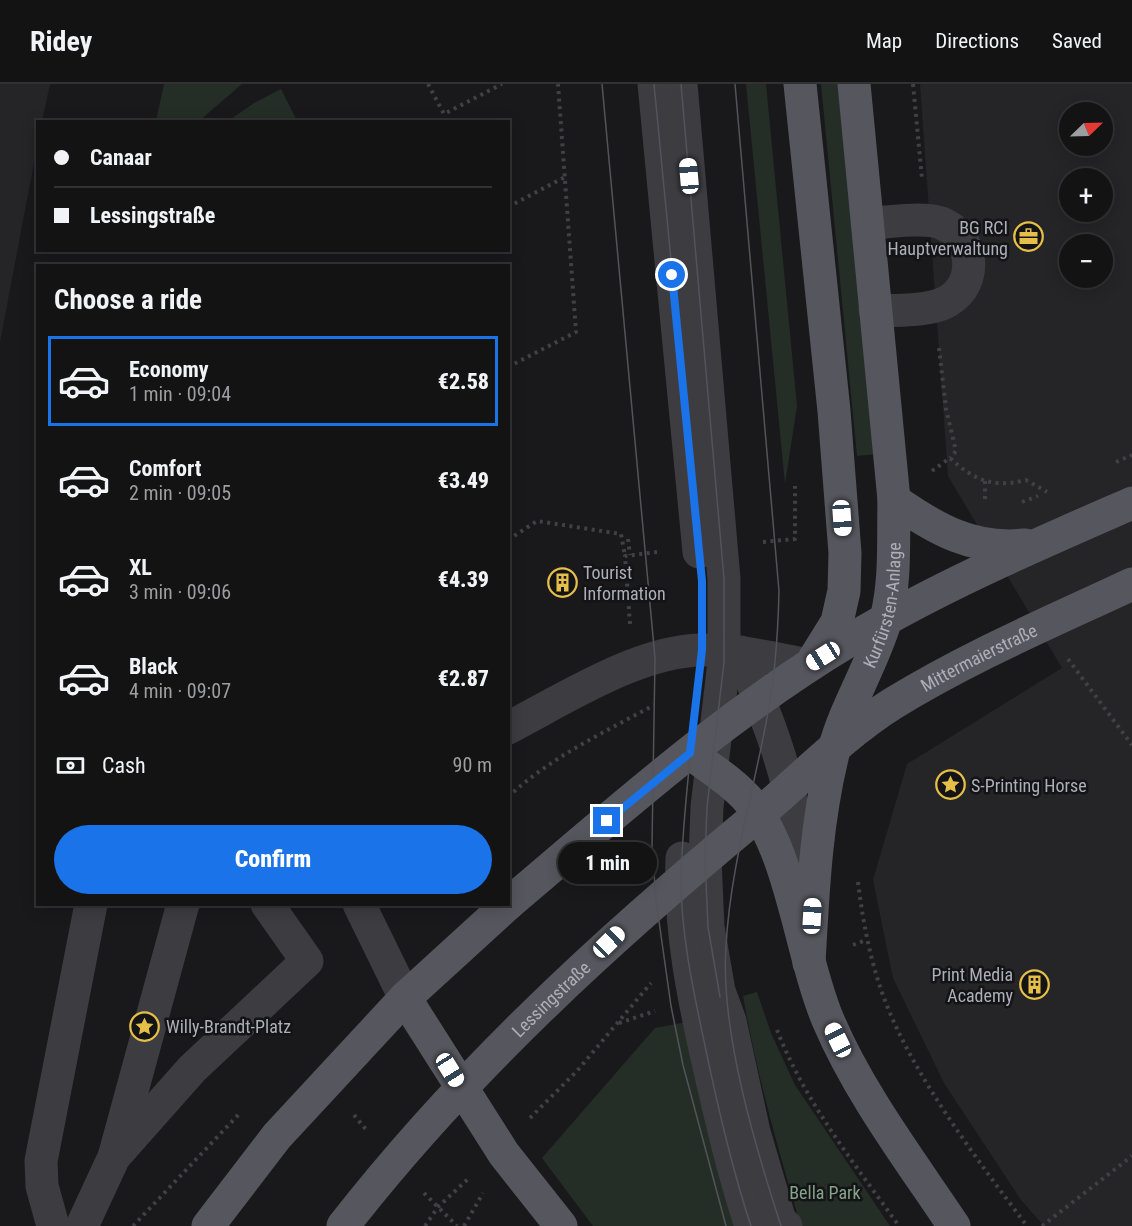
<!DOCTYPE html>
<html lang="en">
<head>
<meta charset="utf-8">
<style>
  body { margin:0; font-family:"Roboto Condensed",sans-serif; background:#202022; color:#f1f3f6; height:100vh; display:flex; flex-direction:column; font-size:22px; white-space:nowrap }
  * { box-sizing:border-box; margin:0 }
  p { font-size:20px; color:#9d9ea0 }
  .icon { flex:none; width:33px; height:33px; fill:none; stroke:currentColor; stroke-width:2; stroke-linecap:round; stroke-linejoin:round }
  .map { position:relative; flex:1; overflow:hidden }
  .side { position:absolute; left:36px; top:180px; width:474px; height:642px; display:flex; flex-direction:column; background:#131314; border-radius:0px; box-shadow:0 3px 15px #0003,0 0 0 2px #323234 }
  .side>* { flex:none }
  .top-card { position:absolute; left:36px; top:36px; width:474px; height:132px; border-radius:0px; box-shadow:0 3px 15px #0003,0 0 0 2px #323234; display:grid; align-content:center; height:132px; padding:0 18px; background:#131314 }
  .needle { width:39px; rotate:67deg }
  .tools { position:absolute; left:1059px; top:18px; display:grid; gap:12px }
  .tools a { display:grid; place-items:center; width:54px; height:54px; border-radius:50%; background:#131314; box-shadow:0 3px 15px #0003,0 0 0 2px #323234; font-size:30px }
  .end { position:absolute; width:27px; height:27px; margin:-14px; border:8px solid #1a73e8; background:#fff; box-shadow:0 0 0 3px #fff }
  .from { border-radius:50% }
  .bubble { position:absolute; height:42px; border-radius:21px; background:#131314; box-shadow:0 3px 15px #0003,0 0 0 2px #323234; font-size:20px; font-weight:800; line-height:42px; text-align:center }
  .car { position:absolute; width:18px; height:36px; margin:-18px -9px; border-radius:8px; box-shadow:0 0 4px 2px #0007; background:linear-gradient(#fff 24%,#345 0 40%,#fff 0 76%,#345 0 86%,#fff 0) }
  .top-card b { display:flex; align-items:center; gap:21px; height:57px; font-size:22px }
  .top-card b+b { border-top:2px solid #323234 }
  .top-card i { width:15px; height:15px; background:#f1f3f6 }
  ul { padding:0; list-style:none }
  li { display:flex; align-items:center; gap:18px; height:90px; margin:0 12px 9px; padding:0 6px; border:3px solid transparent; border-radius:0px }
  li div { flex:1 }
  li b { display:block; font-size:22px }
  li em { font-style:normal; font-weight:800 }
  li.on { border-color:#1a73e8 }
  li>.icon { width:54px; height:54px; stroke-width:1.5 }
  h2 { padding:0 18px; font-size:27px; line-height:72px }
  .pay { display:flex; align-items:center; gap:15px; height:66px; padding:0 18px; font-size:22px }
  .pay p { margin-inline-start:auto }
  .action { display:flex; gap:12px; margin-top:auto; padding:12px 18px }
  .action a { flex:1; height:69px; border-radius:36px; background:#1a73e8; color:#fff; font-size:24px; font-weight:800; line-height:69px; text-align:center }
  header { display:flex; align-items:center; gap:36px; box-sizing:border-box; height:84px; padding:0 30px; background:#131314; border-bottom:2px solid #323234 }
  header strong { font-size:28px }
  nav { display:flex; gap:33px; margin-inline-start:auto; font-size:21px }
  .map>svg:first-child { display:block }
  .built { fill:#252528; fill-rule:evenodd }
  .green { fill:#252d27 }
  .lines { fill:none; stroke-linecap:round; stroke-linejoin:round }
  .path { stroke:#404146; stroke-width:4; stroke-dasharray:3 4.5; stroke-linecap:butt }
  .minor { stroke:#3c3c41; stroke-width:33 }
  .major { stroke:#56575e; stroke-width:33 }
  .tram { stroke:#53545a; stroke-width:1.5 }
  .route { stroke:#1a73e8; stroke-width:8 }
  .labels { text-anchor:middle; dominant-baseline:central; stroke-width:5; stroke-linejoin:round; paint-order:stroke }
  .poi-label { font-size:18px; fill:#acafb9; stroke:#141416; text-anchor:start }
  .street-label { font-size:18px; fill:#acafb9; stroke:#141416 }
  .park-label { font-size:18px; fill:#85a38a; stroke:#141416 }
</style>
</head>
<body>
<header>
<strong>Ridey</strong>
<nav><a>Map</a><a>Directions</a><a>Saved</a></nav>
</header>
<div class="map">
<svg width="1132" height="1142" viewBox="0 0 1132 1142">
  <rect width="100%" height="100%" fill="#19191b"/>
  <g class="built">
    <path d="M 0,0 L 50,0 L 42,37 L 38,38 L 37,63 L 0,258 Z"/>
    <path d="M 920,0 L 1132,0 L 1132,1142 L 1044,1142 L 1021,1116 L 944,999 L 893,894 L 873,796 L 907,680 L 1062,584 L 948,392 ZM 1070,28 L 1102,28 L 1102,62 L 1070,62 ZM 1070,94 L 1102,94 L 1102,128 L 1070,128 ZM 1070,160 L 1102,160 L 1102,194 L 1070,194 Z"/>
  </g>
  <g class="green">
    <path d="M 164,0 L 242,0 L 199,37 L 156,37 Z"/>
    <path d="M 746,0 L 766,0 L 797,322 L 785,400 Z"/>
    <path d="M 821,0 L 842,0 L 878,370 L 857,372 Z"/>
    <path d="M 281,5 L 297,37 L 228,37 L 254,19 Z"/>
    <path d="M 757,908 L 771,949 L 795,1001 L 890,1142 L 801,1142 C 778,1066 757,991 743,912 Z"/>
    <path d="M 687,938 L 738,1142 L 593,1142 L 542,1074 L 655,944 Z"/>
  </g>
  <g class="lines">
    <g class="path">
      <path d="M 428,0 L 444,30 L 502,0"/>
      <path d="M 913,0 L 922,95"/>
      <path d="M 508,123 L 565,93"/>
      <path d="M 939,264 L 946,325 L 956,367 L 950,374"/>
      <path d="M 508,283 L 576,248 L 558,0"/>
      <path d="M 1116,378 L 1132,371"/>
      <path d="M 932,387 L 950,374 C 975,397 993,404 1026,396 L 1047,408"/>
      <path d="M 985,397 L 985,418"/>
      <path d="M 1022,418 L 1038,412"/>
      <path d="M 628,455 L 630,471"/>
      <path d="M 508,456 L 537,437 L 621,450 L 625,472"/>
      <path d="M 763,458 L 795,455 L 795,402"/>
      <path d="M 630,540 L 625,472 L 657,468"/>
      <path d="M 1068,575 L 1132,661"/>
      <path d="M 508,713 C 551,673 603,649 654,621"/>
      <path d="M 858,798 C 863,838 870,876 884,914 C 912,990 978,1077 1027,1142"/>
      <path d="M 853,861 L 866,856"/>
      <path d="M 619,939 L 655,927"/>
      <path d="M 777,946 C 805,1018 854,1079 899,1142"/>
      <path d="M 354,1031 L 368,1048"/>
      <path d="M 530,1034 L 577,987 L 651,899"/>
      <path d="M 424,1109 L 457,1142"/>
      <path d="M 133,1142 L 240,1029"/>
      <path d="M 425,1142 L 438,1123 L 469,1094"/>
      <path d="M 464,1142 L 483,1109"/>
      <path d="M 1042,1142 L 1132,1072"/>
    </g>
    <g class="minor">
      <path d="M 654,0 L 699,468"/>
      <path d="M 681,0 L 724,495 L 724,578 L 707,723 L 705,775 L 708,843 L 719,907 L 730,937 L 754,1048 L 780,1137 L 786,1142"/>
      <path d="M 867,139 C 887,139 923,132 941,139 C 974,152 979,199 948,217 C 932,227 894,227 875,226"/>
      <path d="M 740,568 C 758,613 778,659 789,707 C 797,744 800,782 804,820"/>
      <path d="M 508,644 C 564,615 641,565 705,566 C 740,566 775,575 810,581"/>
      <path d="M 682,774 C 679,846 694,917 710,987 C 722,1039 734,1091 751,1142"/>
      <path d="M 359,820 L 405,914"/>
      <path d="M 114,1073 L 192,985 L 307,877 L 267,820"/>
      <path d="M 53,1142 L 42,1102 L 41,1077 L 91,820"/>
      <path d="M 82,1142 L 114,1073 L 183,820"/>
    </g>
    <g class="major">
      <path d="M 800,0 L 834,327 L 845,469 L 844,507 L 837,538 L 814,575"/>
      <path d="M 894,416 C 935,445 974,467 1025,461"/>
      <path d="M 690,669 C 710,684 734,699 750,718 C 792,770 801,872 828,936 C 859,1009 910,1076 954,1142"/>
      <path d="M 508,820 C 618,727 726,630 850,556 C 940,502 1036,461 1132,419"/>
      <path id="s1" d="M 809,879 C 813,807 816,736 834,666 C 846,621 873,580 886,535 C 896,497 893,455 894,416 L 854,0"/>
      <path d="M 405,914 L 504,1070 L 561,1142"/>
      <path d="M 208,1142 L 277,1052 L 405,914 L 508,820"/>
      <path id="s2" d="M 343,1142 C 463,988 607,856 757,732 C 801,695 843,651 892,620 C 968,573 1051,538 1132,500"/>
    </g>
    <g class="tram">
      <path d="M 602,0 L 655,574 L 652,761 L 656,816 L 671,922 L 683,981 L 726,1142"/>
      <path d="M 654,0 L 702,497 C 704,597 683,696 681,796 C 681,850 693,905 704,957 C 717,1020 731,1082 751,1142"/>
      <path d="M 681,0 L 724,495 L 724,578 L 707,723 L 705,775 L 708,843 L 720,913"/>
      <path d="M 735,0 L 779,507 C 778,551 775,596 766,639 C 752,713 730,787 726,862 C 720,946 755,1062 781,1142"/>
    </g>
  </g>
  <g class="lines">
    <path class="route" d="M 607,737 L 690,669 L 702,566 L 702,497 L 672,191"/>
  </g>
  <defs>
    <symbol id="office-ring" viewBox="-11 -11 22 22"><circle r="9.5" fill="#141416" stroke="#e5bf47" stroke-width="1.5"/><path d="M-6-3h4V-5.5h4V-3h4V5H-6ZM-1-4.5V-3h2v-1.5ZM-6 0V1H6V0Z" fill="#e5bf47"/></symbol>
    <symbol id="building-ring" viewBox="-11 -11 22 22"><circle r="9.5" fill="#141416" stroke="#e5bf47" stroke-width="1.5"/><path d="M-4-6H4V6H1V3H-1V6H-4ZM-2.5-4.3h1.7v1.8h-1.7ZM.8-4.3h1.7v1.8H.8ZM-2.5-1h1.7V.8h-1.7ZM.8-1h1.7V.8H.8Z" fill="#e5bf47"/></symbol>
    <symbol id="sight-ring" viewBox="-11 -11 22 22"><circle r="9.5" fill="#141416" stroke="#e5bf47" stroke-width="1.5"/><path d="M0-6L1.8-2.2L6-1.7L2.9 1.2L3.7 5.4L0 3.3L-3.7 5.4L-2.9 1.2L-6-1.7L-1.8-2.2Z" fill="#e5bf47"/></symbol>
  </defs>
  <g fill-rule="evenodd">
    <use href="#office-ring" x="1012" y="136" width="33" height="33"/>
    <use href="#building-ring" x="546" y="482" width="33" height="33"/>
    <use href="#sight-ring" x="934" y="684" width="33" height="33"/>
    <use href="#building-ring" x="1018" y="884" width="33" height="33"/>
    <use href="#sight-ring" x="128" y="926" width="33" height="33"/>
  </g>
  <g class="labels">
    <g class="poi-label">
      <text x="1008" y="143" text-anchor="end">BG RCI<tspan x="1008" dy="21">Hauptverwaltung</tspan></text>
      <text x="583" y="488">Tourist<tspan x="583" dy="21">Information</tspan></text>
      <text x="971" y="701">S-Printing Horse</text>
      <text x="1013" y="890" text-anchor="end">Print Media<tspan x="1013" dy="21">Academy</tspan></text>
      <text x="166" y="942">Willy-Brandt-Platz</text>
    </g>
    <g class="street-label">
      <text stroke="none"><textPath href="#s1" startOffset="369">Kurfürsten-Anlage</textPath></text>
      <text stroke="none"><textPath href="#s2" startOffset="858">Mittermaierstraße</textPath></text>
      <text stroke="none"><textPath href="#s2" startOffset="308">Lessingstraße</textPath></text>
    </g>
    <g class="park-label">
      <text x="825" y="1108">Bella Park</text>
    </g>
  </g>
</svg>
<div class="tools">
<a><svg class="needle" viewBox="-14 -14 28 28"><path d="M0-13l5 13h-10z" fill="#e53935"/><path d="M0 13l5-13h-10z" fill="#9d9ea0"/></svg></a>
<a>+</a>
<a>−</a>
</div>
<i class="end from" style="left:672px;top:191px"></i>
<i class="end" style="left:607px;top:737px"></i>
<div class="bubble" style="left:558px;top:758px;width:99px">1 min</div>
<i class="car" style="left:689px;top:92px;rotate:355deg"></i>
<i class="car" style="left:842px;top:434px;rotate:176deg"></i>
<i class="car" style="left:823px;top:572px;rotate:238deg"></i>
<i class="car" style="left:812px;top:832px;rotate:3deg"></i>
<i class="car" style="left:609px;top:858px;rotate:46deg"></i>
<i class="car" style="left:838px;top:956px;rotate:334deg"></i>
<i class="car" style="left:450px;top:986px;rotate:148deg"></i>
<div class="top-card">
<b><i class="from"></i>Canaar</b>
<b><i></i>Lessingstraße</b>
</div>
<section class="side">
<h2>Choose a ride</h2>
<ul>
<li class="on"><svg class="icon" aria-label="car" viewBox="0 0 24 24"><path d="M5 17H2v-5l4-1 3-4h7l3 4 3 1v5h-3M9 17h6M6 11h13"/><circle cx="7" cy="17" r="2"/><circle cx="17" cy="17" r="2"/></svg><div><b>Economy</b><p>1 min · 09:04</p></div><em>€2.58</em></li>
<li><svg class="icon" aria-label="car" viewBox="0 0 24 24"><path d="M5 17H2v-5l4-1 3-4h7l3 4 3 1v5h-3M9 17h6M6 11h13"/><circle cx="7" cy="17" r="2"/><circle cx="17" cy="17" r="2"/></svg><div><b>Comfort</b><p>2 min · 09:05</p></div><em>€3.49</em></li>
<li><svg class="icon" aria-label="car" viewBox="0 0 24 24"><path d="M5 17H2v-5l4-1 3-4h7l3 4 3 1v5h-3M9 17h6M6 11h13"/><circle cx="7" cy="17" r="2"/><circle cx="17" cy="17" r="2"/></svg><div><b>XL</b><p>3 min · 09:06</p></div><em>€4.39</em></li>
<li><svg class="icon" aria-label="car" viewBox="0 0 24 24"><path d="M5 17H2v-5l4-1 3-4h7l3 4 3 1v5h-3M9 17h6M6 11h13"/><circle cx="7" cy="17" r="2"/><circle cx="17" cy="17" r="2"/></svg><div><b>Black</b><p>4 min · 09:07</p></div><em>€2.87</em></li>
</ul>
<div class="pay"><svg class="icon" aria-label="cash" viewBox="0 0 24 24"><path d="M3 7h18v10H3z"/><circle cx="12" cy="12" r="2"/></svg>Cash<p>90 m</p></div>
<div class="action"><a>Confirm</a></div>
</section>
</div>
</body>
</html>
